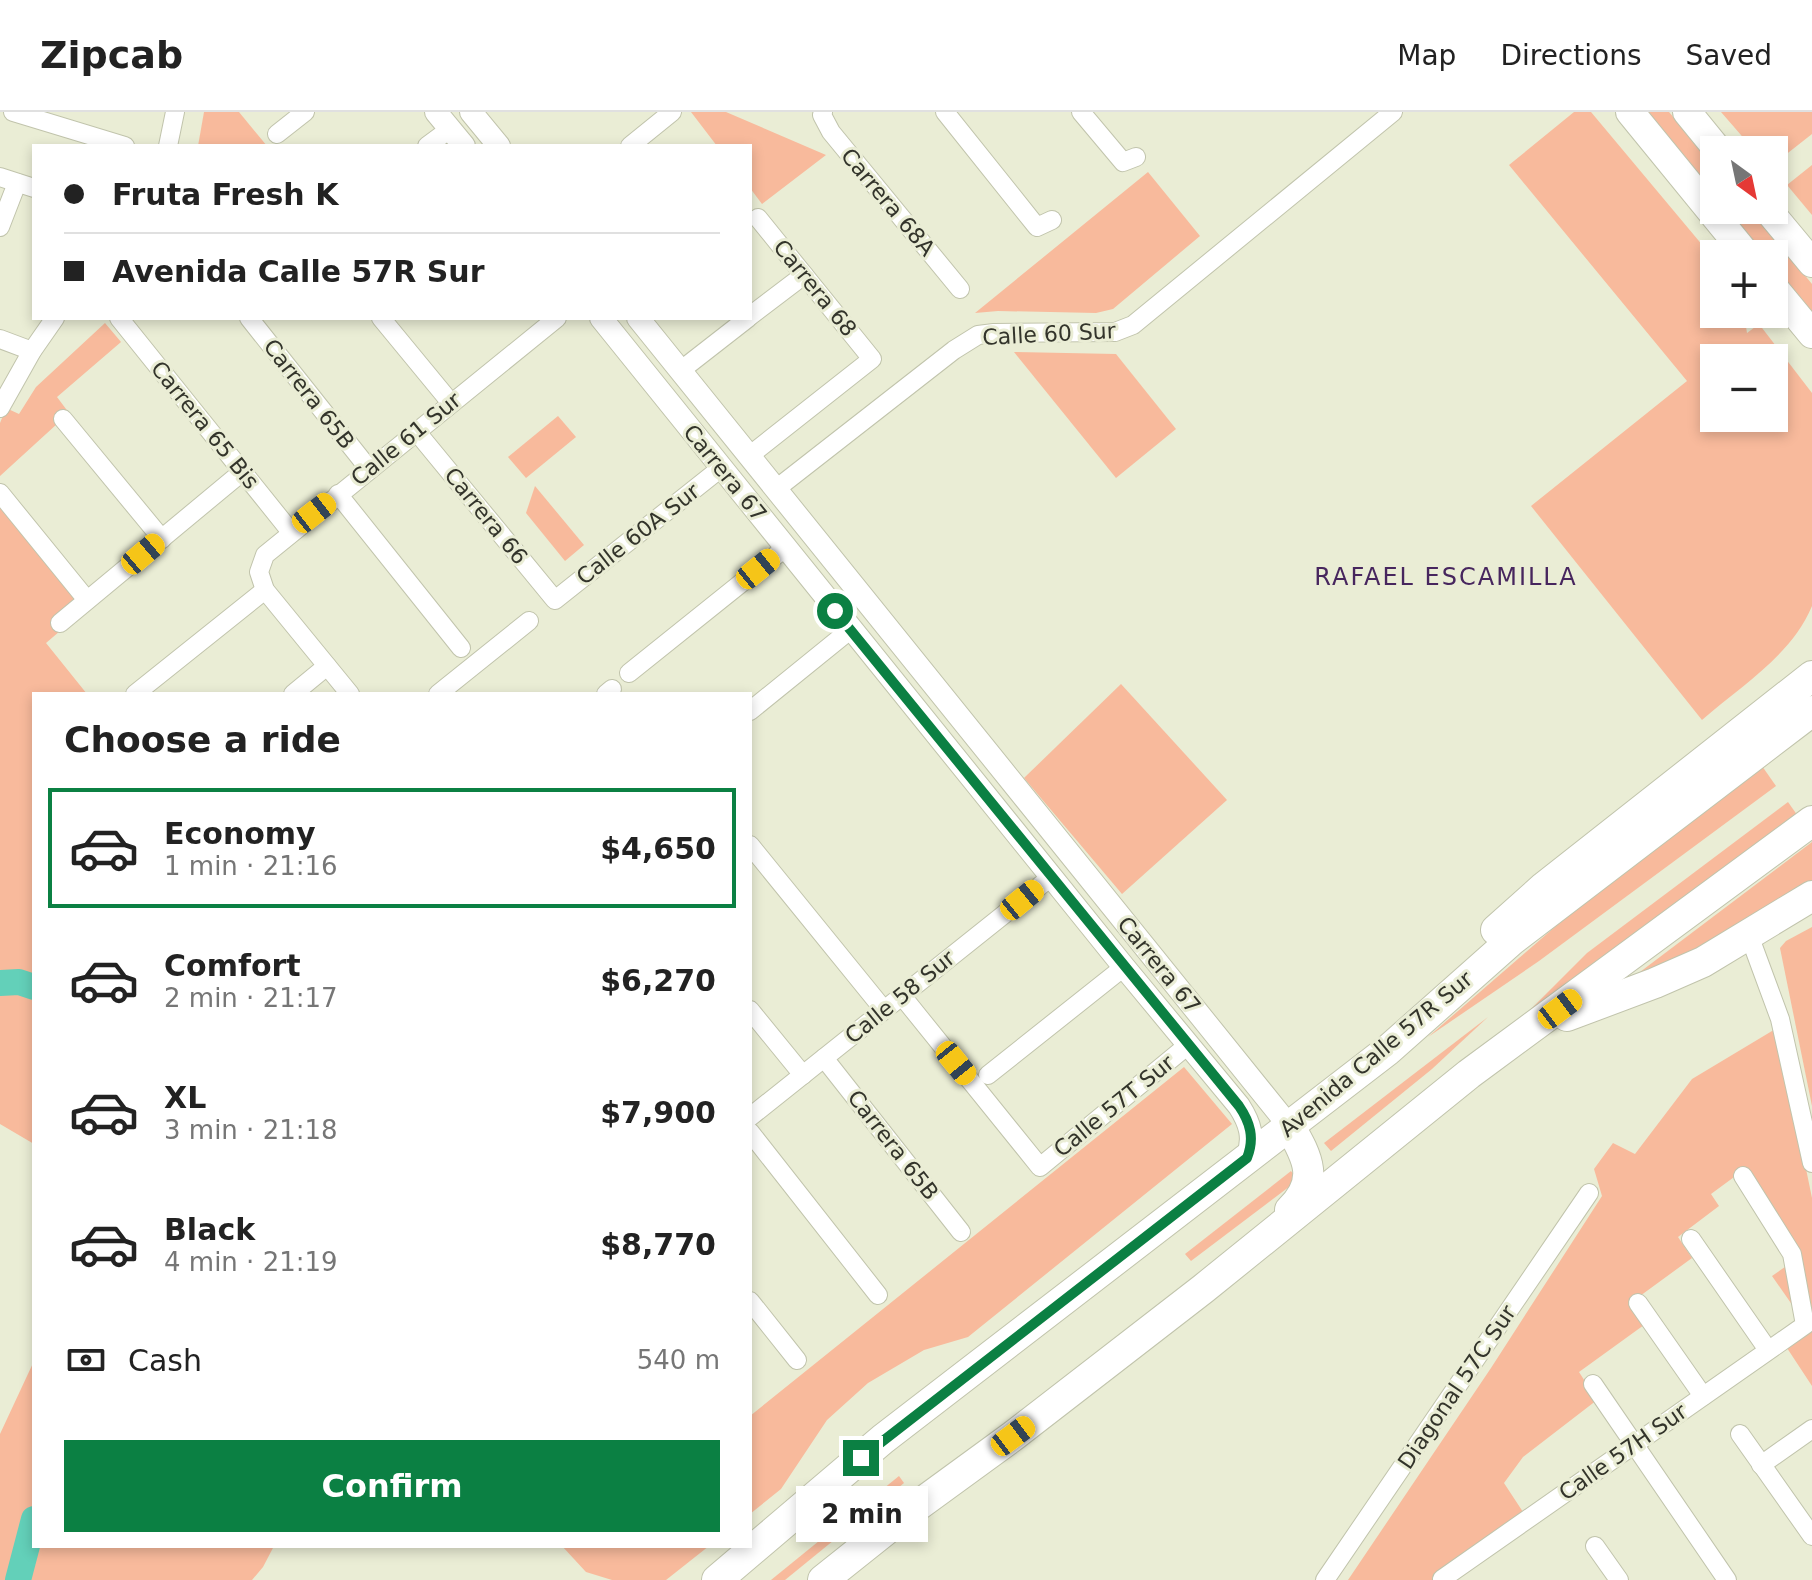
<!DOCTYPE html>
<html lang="en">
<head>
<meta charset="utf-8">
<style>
  body { margin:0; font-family:"DejaVu Sans",sans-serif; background:#f6f6f6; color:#222; height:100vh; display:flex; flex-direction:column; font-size:30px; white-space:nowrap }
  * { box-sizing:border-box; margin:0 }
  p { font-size:26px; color:#767676 }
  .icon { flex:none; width:44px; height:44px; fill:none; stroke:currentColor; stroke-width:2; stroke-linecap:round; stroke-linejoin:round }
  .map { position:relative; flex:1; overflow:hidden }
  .details { position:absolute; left:32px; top:580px; width:720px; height:856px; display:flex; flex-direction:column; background:#fff; border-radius:0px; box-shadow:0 4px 12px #0003 }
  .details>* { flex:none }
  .hud { position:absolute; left:32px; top:32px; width:720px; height:176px; border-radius:0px; box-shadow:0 4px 12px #0003; display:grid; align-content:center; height:176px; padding:0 32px; background:#fff }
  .needle { width:52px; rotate:147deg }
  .tools { position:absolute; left:1700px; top:24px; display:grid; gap:16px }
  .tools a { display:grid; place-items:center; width:88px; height:88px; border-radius:0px; background:#fff; box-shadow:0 4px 12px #0003; font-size:40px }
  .end { position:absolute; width:36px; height:36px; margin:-18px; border:10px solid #0b8043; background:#fff; box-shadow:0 0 0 4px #fff }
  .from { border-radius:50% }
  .bubble { position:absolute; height:56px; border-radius:0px; background:#fff; box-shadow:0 4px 12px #0003; font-size:26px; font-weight:600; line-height:56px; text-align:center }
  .car { position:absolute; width:24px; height:48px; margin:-24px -12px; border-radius:10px; box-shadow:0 0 6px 2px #0007; background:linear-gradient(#f5c518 24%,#345 0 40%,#f5c518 0 76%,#345 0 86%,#f5c518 0) }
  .hud b { display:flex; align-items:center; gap:28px; height:76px; font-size:30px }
  .hud b+b { border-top:2px solid #e0e0e0 }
  .hud i { width:20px; height:20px; background:#222 }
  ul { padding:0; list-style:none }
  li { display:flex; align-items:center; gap:24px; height:120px; margin:0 16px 12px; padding:0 16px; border:4px solid transparent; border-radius:0px }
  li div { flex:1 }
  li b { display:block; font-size:30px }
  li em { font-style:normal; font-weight:600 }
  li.selected { border-color:#0b8043 }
  li>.icon { width:72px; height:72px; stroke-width:1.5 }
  h2 { padding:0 32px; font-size:36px; line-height:96px }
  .pay { display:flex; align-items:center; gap:20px; height:88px; padding:0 32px; font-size:30px }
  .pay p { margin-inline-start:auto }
  .button { display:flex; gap:16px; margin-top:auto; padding:16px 32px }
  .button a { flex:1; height:92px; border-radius:0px; background:#0b8043; color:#fff; font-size:32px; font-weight:600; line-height:92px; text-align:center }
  header { display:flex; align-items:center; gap:48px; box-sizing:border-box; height:112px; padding:0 40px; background:#fff; border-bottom:2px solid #e0e0e0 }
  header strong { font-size:38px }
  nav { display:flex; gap:44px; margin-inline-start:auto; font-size:28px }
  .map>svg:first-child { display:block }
  .green { fill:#f8ba9c; fill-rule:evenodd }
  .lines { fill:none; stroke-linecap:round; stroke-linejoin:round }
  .river { stroke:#63d0b9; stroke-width:26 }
  .minor-casing { stroke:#c1c4ac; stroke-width:20 }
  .tertiary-casing { stroke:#c1c4ac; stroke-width:24 }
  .primary-casing { stroke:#c1c4ac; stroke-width:30 }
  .trunk-casing { stroke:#c1c4ac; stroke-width:32 }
  .minor { stroke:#fff; stroke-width:18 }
  .tertiary { stroke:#fff; stroke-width:22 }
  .primary { stroke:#fff; stroke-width:28 }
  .trunk { stroke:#fff; stroke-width:30 }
  .route { stroke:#0b8043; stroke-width:10 }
  .labels { text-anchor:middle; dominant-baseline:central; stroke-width:6; stroke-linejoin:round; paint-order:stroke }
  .street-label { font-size:22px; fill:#33342b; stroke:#eaedd5 }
  .neighbourhood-label { font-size:24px; letter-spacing:2px; fill:#47265e; stroke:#eaedd5 }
</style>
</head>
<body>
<header>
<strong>Zipcab</strong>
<nav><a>Map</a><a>Directions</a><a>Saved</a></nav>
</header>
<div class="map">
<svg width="1812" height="1468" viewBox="0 0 1812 1468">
  <rect width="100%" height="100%" fill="#eaedd5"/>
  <g class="green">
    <path d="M 204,0 L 239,0 L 267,34 L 198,34 Z"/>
    <path d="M 691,0 L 726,0 L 826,43 L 762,92 L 750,76 L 750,34 L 717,34 Z"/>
    <path d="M 1574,0 L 1591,0 L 1714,147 L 1714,202 L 1744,202 L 1747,221 L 1759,212 L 1812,281 L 1812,494 C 1791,544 1742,573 1702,608 L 1531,394 L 1687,269 L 1509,53 ZM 1714,246 L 1774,246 L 1774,306 L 1714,306 Z"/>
    <path d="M 1644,0 L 1669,0 L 1714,53 L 1714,85 Z"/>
    <path d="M 1721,0 L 1812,0 L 1812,22 L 1774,52 L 1774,38 L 1754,38 Z"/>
    <path d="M 1812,53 L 1812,103 L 1787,73 Z"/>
    <path d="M 1148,60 L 1200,124 L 1113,197 L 1096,201 L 998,199 L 975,201 Z"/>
    <path d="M 1725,98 L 1751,98 L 1812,172 L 1812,202 L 1774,156 L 1774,142 L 1762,142 Z"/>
    <path d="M 105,211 L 121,230 L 57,285 L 69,301 L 0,364 L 0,311 L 6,296 L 19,302 L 36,275 Z"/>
    <path d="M 1014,240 L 1116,242 L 1176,317 L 1116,366 Z"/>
    <path d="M 558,304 L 576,325 L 526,366 L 508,345 Z"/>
    <path d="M 535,374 L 584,433 L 565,449 L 526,401 Z"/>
    <path d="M 0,387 L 88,495 L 46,531 L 87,582 L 34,582 L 34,1032 L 0,1012 Z"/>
    <path d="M 1121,572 L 1227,688 L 1122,782 L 1024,666 Z"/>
    <path d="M 1762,654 L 1776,674 L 1539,849 L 1428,925 L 1646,736 Z"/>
    <path d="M 1788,690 L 1800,707 L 1516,912 L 1587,841 Z"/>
    <path d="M 1812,730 L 1812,770 L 1691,845 L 1640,860 Z"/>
    <path d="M 1812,815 L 1812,994 L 1780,836 L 1786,829 Z"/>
    <path d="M 1488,905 L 1432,957 L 1331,1039 L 1324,1031 Z"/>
    <path d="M 1777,916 L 1812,1086 L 1812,1274 L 1787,1236 L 1811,1220 L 1772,1164 L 1798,1146 L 1745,1057 L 1711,1082 L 1719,1094 L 1678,1125 L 1692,1146 L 1629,1192 L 1644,1213 L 1579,1260 L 1597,1288 L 1523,1345 L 1504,1371 L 1523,1400 L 1437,1468 L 1348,1468 L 1491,1256 L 1602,1084 L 1594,1057 L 1613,1031 L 1635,1042 L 1692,967 Z"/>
    <path d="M 1184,955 L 1232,1012 L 968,1225 L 924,1238 L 868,1271 L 827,1308 L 781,1377 L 750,1402 L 750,1304 Z"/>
    <path d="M 1291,1059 L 1298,1068 L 1191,1149 L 1185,1142 Z"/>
    <path d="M 34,1249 L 34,1434 L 274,1434 L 263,1455 L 252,1468 L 0,1468 L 0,1322 Z"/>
    <path d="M 899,1364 L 904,1371 L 785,1468 L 771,1468 Z"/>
    <path d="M 562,1434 L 709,1434 L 666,1468 L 612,1468 L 586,1460 Z"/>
  </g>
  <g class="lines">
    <g class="river">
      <path d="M 0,871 L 19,870 L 34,875"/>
      <path d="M 18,1468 L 34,1407"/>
    </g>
    <defs>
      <g id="minor">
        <path d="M 13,0 L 125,34"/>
        <path d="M 823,0 L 822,3 L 831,20 L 960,177"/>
        <path d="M 945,0 L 1037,115 L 1052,108"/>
        <path d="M 1081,0 L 1123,50 L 1136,45"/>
        <path d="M 277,22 L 305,0"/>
        <path d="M 168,34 L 175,0"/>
        <path d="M 427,34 L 450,17"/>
        <path d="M 630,34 L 672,0"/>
        <path d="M 0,65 L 34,76"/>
        <path d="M 0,115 L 17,71"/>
        <path d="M 750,204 L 804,163"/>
        <path d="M 119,206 L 291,420"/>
        <path d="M 249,206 L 369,357"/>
        <path d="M 381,206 L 451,291"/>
        <path d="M 0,227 L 32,239"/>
        <path d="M 680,259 L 748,206"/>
        <path d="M 0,296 L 32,239 L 55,206"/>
        <path d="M 63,307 L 162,427"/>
        <path d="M 416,319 L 555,488 L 721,356"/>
        <path d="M 749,344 L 872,247 L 758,106"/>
        <path d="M 776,377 L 954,238 L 978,223 L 994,221 L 1115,220 L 1133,213 L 1393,0"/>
        <path d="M 0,381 L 87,488"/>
        <path d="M 338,382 L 461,536"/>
        <path d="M 60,511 L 242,360"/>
        <path d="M 629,561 L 785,436"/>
        <path d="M 135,582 L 265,478"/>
        <path d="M 293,582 L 327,554"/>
        <path d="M 350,582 L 265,478 L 259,460 L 265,443 L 557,206"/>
        <path d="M 438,582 L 529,509"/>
        <path d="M 606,582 L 612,577"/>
        <path d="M 750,599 L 850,518"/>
        <path d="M 750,733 L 884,898"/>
        <path d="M 1749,823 L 1780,907 L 1812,1051"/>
        <path d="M 902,884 L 1040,1055 L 1188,933"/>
        <path d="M 750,898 L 803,963"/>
        <path d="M 824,946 L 961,1120"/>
        <path d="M 988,963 L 1124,855"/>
        <path d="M 750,1005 L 1051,765"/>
        <path d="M 750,1020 L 878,1183"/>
        <path d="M 1691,1127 L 1768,1238"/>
        <path d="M 750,1189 L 797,1248"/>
        <path d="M 1638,1191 L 1703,1284"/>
        <path d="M 1593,1272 L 1727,1468"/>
        <path d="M 1740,1322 L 1812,1424"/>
        <path d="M 1761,1353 L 1812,1317"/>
        <path d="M 1595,1434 L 1619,1468"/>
        <path d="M 1442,1467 L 1805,1213 L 1792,1142 L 1743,1064"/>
        <path d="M 1325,1468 L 1589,1081"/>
      </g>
      <g id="tertiary">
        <path d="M 436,0 L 464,34"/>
        <path d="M 471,0 L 499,34"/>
        <path d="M 601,206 L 1124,855 L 1239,994 C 1250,1011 1255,1026 1247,1046"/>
        <path d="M 638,206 L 1290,1015"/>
      </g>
      <g id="primary">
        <path d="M 1630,0 L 1746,142"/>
        <path d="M 1687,0 L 1718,38"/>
        <path d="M 1768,98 L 1812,151"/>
        <path d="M 1774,176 L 1812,222"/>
      </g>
      <g id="trunk">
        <path d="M 1496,818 L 1544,775 L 1812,564"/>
        <path d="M 1567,904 L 1655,871 L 1703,850 L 1812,784"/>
        <path d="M 1290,1015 C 1308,1046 1320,1069 1290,1098"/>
        <path d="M 717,1468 L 883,1327 L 1388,938 L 1512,828 L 1812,599"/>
        <path d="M 823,1468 L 902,1405 L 1013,1324 L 1203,1177 L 1469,962 L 1812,709"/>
      </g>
    </defs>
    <use href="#minor" class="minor-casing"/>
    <use href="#tertiary" class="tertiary-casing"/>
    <use href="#primary" class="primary-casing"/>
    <use href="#trunk" class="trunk-casing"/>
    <use href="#minor" class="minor"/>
    <use href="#tertiary" class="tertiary"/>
    <use href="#primary" class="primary"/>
    <use href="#trunk" class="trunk"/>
  </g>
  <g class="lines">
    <path class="route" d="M 835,499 L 1239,994 C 1250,1010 1255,1026 1247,1046 L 861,1346"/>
  </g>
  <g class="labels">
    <g class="street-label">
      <text transform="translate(888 90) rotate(50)">Carrera 68A</text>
      <text transform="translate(815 176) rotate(51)">Carrera 68</text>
      <text transform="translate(1049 222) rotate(-3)">Calle 60 Sur</text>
      <text transform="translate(309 282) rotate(52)">Carrera 65B</text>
      <text transform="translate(205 313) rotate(51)">Carrera 65 Bis</text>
      <text transform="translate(406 327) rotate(-39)">Calle 61 Sur</text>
      <text transform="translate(725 361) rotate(51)">Carrera 67</text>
      <text transform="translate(486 404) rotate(51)">Carrera 66</text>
      <text transform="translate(638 422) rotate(-38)">Calle 60A Sur</text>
      <text transform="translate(1159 853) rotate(51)">Carrera 67</text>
      <text transform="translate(900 885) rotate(-39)">Calle 58 Sur</text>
      <text transform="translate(1376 942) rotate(-40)">Avenida Calle 57R Sur</text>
      <text transform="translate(1114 994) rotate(-39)">Calle 57T Sur</text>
      <text transform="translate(893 1033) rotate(52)">Carrera 65B</text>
      <text transform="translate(1457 1275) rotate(-56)">Diagonal 57C Sur</text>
      <text transform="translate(1623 1340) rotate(-35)">Calle 57H Sur</text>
    </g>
    <g class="neighbourhood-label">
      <text x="1446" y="465">RAFAEL ESCAMILLA</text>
    </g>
  </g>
</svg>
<div class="tools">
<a><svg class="needle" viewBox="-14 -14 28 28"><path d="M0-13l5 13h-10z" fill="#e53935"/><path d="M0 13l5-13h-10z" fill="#767676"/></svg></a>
<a>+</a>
<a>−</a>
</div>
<i class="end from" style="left:835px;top:499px"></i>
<i class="end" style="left:861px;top:1346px"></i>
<div class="bubble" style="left:796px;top:1374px;width:132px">2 min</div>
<i class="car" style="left:314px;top:401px;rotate:52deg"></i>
<i class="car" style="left:143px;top:442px;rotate:50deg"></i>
<i class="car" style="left:758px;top:457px;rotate:51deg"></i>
<i class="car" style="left:1022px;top:788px;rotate:51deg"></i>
<i class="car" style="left:1560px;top:897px;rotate:53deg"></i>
<i class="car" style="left:956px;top:951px;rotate:141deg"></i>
<i class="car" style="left:1013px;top:1324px;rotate:53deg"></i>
<div class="hud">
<b><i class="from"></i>Fruta Fresh K</b>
<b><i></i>Avenida Calle 57R Sur</b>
</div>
<section class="details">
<h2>Choose a ride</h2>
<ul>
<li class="selected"><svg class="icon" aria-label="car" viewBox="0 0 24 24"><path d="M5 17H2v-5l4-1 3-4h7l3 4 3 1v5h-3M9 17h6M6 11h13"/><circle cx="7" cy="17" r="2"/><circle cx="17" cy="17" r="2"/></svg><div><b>Economy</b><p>1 min · 21:16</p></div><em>$4,650</em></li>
<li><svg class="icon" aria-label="car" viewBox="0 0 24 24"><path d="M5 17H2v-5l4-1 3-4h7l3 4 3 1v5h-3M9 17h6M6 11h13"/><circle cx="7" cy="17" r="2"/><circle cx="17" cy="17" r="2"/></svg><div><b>Comfort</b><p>2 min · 21:17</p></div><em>$6,270</em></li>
<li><svg class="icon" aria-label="car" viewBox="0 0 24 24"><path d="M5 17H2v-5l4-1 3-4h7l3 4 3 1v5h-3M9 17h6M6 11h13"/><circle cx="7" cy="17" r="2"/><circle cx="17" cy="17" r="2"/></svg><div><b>XL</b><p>3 min · 21:18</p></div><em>$7,900</em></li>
<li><svg class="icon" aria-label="car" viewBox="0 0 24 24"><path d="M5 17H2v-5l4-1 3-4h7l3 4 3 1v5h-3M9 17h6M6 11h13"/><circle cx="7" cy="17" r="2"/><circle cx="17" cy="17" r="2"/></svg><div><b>Black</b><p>4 min · 21:19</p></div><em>$8,770</em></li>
</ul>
<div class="pay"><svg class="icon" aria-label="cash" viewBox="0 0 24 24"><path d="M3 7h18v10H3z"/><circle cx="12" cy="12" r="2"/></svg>Cash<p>540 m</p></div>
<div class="button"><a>Confirm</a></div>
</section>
</div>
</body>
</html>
